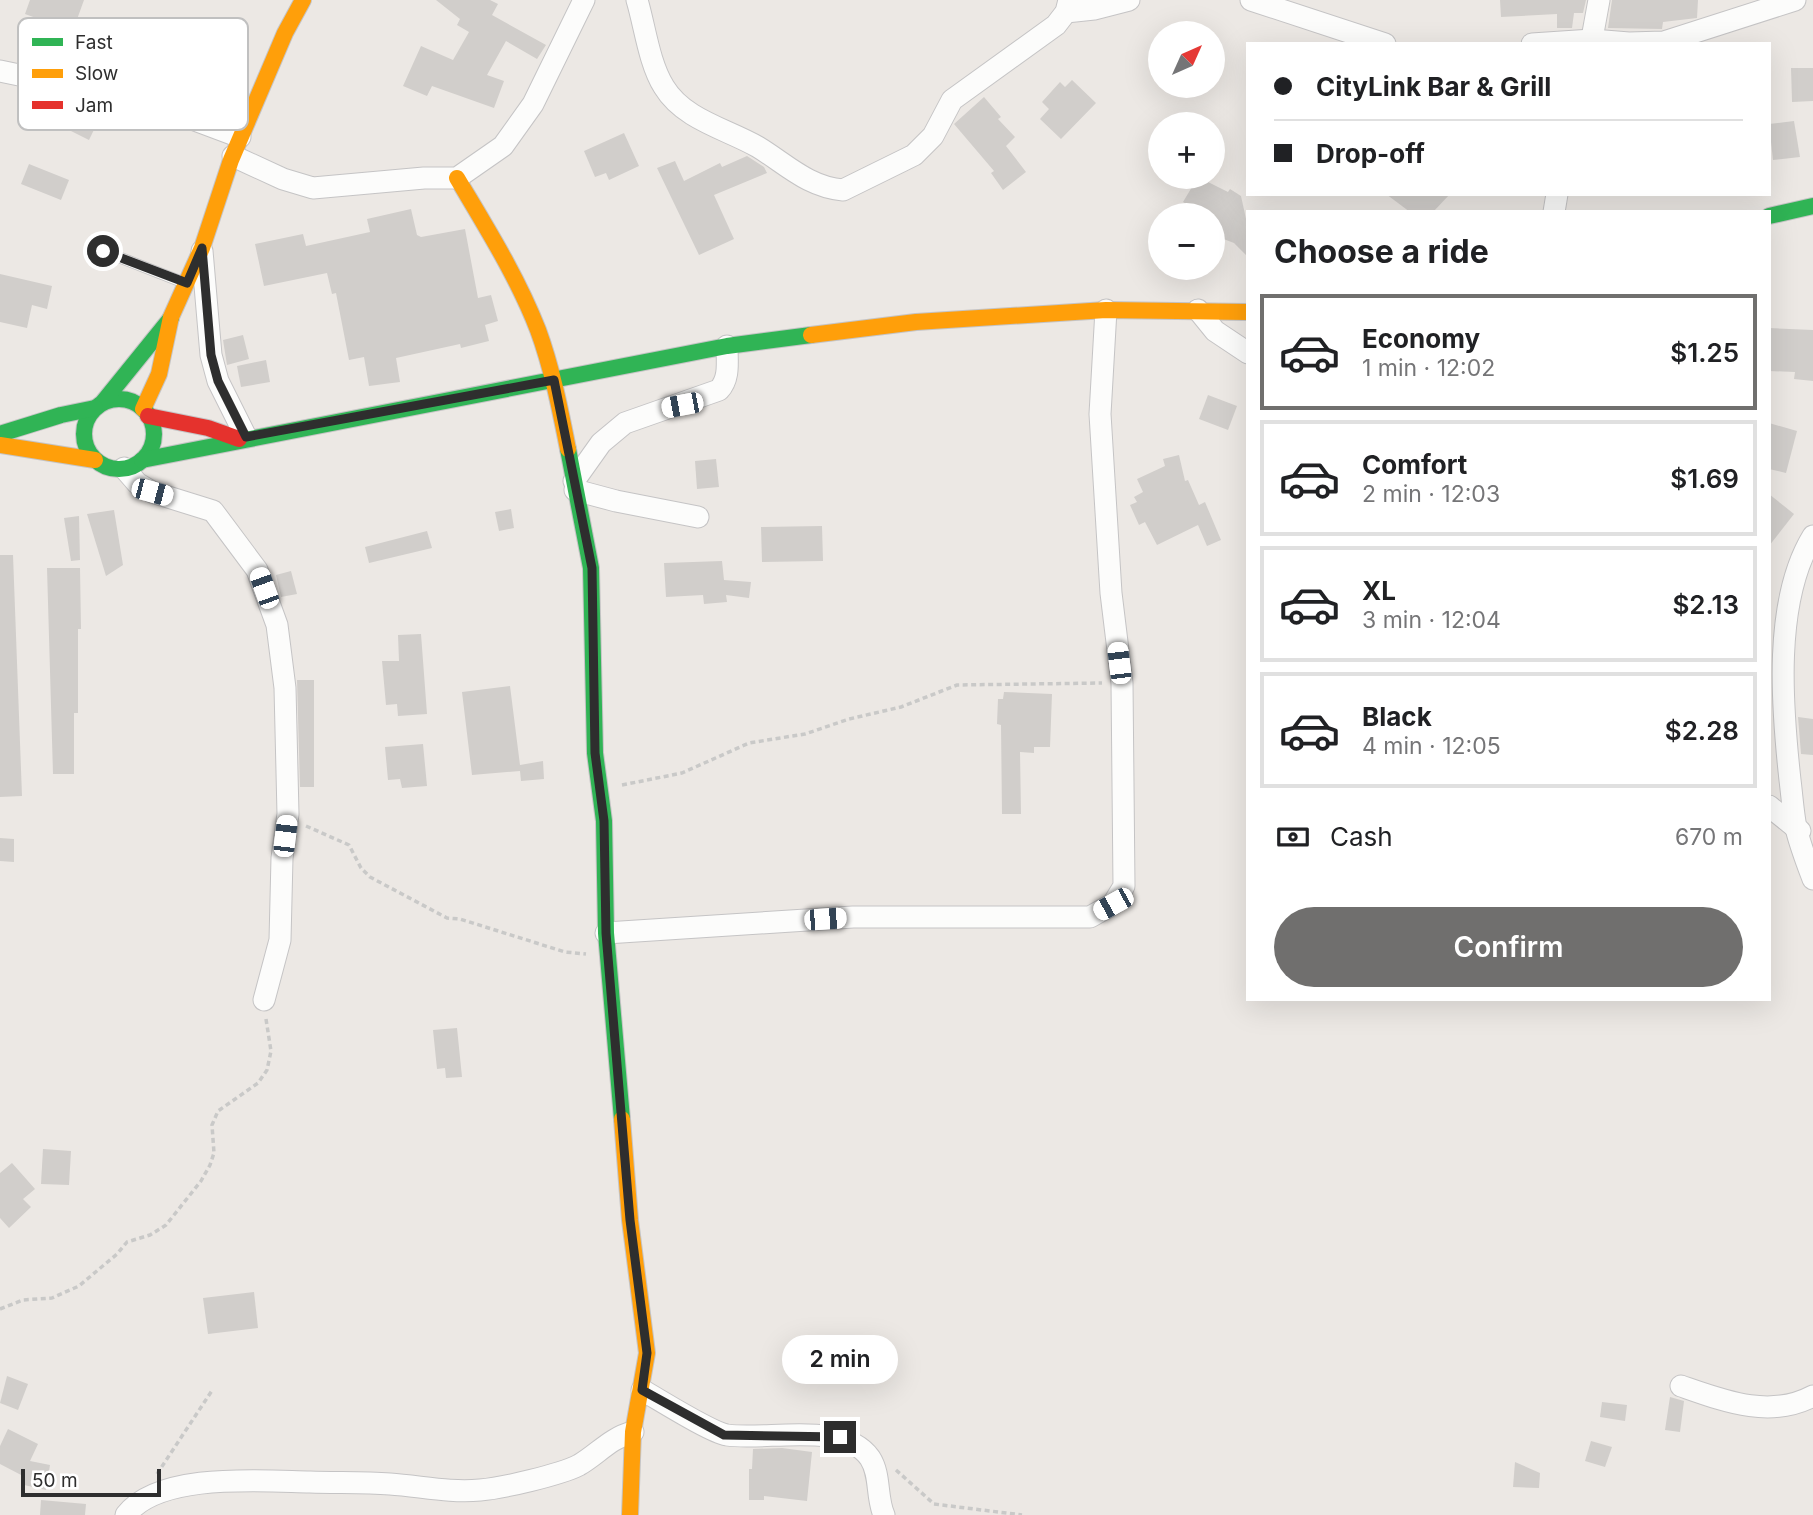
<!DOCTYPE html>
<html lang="en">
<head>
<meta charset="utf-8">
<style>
  body { margin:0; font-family:Inter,sans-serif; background:#f2f2f2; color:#202124; height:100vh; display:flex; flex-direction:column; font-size:26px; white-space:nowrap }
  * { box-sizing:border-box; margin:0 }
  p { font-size:23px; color:#757577 }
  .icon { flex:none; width:38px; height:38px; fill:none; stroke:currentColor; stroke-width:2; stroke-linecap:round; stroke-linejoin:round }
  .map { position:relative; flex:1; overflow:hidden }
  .sheet { position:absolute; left:1246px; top:210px; width:525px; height:791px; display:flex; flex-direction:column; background:#fff; border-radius:0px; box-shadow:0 7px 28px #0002 }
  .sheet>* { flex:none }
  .hud { position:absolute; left:1246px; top:42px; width:525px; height:154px; border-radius:0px; box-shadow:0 7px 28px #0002; display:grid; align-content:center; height:154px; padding:0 28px; background:#fff }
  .needle { width:46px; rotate:45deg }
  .controls { position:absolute; left:1148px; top:21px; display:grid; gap:14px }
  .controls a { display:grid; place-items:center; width:77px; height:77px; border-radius:50%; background:#fff; box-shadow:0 7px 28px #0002; font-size:35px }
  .scale { position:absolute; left:21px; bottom:18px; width:140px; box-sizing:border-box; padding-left:7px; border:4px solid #2e2e2e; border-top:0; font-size:19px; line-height:24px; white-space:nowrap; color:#2e2e2e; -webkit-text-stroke:5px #fff; paint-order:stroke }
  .end { position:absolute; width:32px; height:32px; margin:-16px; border:9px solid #2e2e2e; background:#fff; box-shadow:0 0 0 4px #fff }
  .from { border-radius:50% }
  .bubble { position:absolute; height:49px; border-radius:24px; background:#fff; box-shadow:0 7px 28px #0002; font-size:23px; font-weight:600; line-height:49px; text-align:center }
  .car { position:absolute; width:21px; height:42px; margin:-21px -10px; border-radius:9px; box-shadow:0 0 5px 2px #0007; background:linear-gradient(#fff 24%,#345 0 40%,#fff 0 76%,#345 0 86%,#fff 0) }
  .hud b { display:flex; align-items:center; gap:24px; height:66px; font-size:26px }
  .hud b+b { border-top:2px solid #e0e0e0 }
  .hud i { width:18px; height:18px; background:#202124 }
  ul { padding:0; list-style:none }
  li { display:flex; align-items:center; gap:21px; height:116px; margin:0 14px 10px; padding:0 14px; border:4px solid #e0e0e0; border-radius:0px }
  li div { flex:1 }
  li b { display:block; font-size:26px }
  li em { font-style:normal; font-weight:600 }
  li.active { border-color:#706f6e }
  li>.icon { width:63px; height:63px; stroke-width:1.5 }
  h2 { padding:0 28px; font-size:32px; line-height:84px }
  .pay { display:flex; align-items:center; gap:18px; height:77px; padding:0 28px; font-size:26px }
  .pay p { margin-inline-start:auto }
  .primary-button { display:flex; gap:14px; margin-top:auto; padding:14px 28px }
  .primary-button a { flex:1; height:80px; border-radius:42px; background:#706f6e; color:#fff; font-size:28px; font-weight:600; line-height:80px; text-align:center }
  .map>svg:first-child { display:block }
  .building { fill:#d1cecb }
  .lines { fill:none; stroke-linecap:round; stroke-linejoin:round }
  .lane-casing { stroke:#c5c4c5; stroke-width:12 }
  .street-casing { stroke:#c5c4c5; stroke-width:23 }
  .fast-casing { stroke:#c5c4c5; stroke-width:18 }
  .slow-casing { stroke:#c5c4c5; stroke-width:18 }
  .jam-casing { stroke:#c5c4c5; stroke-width:18 }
  .path { stroke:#c9c9c8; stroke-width:3.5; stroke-dasharray:5 3.5; stroke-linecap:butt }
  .lane { stroke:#fcfcfb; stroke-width:10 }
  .street { stroke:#fcfcfb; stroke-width:21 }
  .fast { stroke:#30b455; stroke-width:16 }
  .slow { stroke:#ff9f0a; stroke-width:16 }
  .jam { stroke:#e5322d; stroke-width:16 }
  .route { stroke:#2e2e2e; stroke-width:9 }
  .key { fill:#fff; stroke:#c0c0c0; stroke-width:2 }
  .key-label { font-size:19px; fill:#2e2e2e }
</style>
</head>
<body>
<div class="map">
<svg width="1813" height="1515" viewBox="0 0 1813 1515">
  <rect width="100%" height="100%" fill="#ece8e4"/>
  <g class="building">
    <path d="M 30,0 L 84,0 L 71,36 L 49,28 L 50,23 L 25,14 Z"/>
    <path d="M 436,0 L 490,0 L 498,4 L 492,15 L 546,45 L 537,59 L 506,41 L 487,75 L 504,81 L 494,108 L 432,86 L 427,96 L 403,86 L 421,46 L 453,60 L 469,32 L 457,25 L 460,19 Z"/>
    <path d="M 1500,0 L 1586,0 L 1583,13 L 1574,13 L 1572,28 L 1557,28 L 1557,14 L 1501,17 Z"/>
    <path d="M 1612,0 L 1698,0 L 1697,18 L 1663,22 L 1662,29 L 1608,28 Z"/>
    <path d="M 1791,68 L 1813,68 L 1813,101 L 1792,102 Z"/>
    <path d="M 1072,80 L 1096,103 L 1061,139 L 1040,119 L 1049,109 L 1042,102 L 1060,82 L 1065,87 Z"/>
    <path d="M 57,94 L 74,95 L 104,109 L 89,140 L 45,118 Z"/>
    <path d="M 984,97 L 1001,117 L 998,119 L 1015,137 L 1006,146 L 1026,172 L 1003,190 L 991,173 L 994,171 L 954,124 Z"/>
    <path d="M 1794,121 L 1800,157 L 1773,160 L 1769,124 Z"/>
    <path d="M 624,133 L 639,166 L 609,180 L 606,173 L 595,177 L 584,151 Z"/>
    <path d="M 747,156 L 764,167 L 767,173 L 714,195 L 734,239 L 699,255 L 657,168 L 675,161 L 684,181 L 720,163 L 722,167 Z"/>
    <path d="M 29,164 L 69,180 L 61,200 L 21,184 Z"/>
    <path d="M 1198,177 L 1228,192 L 1230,189 L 1241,196 L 1248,228 L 1248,257 L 1234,243 L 1213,235 L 1213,215 L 1205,215 L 1183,202 Z"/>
    <path d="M 1386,194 L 1450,194 L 1433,212 L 1410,212 Z"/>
    <path d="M 411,209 L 417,235 L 421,237 L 465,229 L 478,298 L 491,295 L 498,321 L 485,325 L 489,341 L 461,348 L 460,344 L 396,358 L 400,382 L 369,386 L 364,357 L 349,360 L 336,293 L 332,294 L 327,273 L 264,286 L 255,244 L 303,234 L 306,246 L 370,232 L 367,219 Z"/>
    <path d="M 0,274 L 52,286 L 47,309 L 32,305 L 27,328 L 0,322 Z"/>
    <path d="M 1769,328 L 1813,330 L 1813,381 L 1794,379 L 1795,372 L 1769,371 Z"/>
    <path d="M 243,335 L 249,359 L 227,365 L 223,340 Z"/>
    <path d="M 266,360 L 270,382 L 241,387 L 237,366 Z"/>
    <path d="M 1208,395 L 1237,406 L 1228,430 L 1199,419 Z"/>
    <path d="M 1769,423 L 1797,431 L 1786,473 L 1769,469 Z"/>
    <path d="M 1179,455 L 1185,481 L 1188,480 L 1199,505 L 1205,502 L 1221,540 L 1207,546 L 1198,525 L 1157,545 L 1145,522 L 1139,525 L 1130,505 L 1137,502 L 1134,497 L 1143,492 L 1137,479 L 1165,466 L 1163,459 Z"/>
    <path d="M 716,459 L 719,487 L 697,489 L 695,461 Z"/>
    <path d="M 1769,494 L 1794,514 L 1769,546 Z"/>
    <path d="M 511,509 L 514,528 L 499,531 L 495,512 Z"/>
    <path d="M 114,510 L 123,565 L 106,576 L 87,514 Z"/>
    <path d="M 79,516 L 80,560 L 71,561 L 64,518 Z"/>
    <path d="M 822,526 L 823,561 L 762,562 L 761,527 Z"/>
    <path d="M 427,531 L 432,548 L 369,563 L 365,547 Z"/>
    <path d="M 0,555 L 13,555 L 22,796 L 0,797 Z"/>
    <path d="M 722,561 L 724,580 L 751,582 L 749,598 L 726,595 L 727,602 L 704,604 L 703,595 L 666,597 L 664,563 Z"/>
    <path d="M 47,568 L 80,568 L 81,629 L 78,629 L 78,713 L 74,713 L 74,774 L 53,774 Z"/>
    <path d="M 291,571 L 297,594 L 281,597 L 276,575 Z"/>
    <path d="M 421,634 L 427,714 L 398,716 L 397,704 L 386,705 L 382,661 L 399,661 L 398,635 Z"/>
    <path d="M 297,680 L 314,680 L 314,787 L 300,787 Z"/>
    <path d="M 510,686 L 520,765 L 543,761 L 544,779 L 521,781 L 520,771 L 472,775 L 462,692 Z"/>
    <path d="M 1004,692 L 1052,694 L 1050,747 L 1034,747 L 1034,753 L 1020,752 L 1021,814 L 1002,814 L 1001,725 L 997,724 L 998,699 L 1003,699 Z"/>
    <path d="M 1798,717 L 1813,719 L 1813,755 L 1801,754 Z"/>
    <path d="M 423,744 L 427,786 L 402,788 L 400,779 L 388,780 L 385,747 Z"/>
    <path d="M 0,838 L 14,839 L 14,862 L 0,861 Z"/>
    <path d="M 457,1028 L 462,1077 L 446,1078 L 445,1068 L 437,1069 L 433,1030 Z"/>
    <path d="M 43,1149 L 71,1151 L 69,1185 L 41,1184 Z"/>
    <path d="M 12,1163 L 35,1189 L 23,1199 L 31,1207 L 9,1228 L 0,1218 L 0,1173 Z"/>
    <path d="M 254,1292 L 258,1328 L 208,1334 L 203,1298 Z"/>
    <path d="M 7,1376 L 28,1384 L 18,1410 L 0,1403 Z"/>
    <path d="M 1670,1397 L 1684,1401 L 1680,1432 L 1665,1430 Z"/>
    <path d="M 1602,1402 L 1627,1405 L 1625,1421 L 1600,1417 Z"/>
    <path d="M 8,1429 L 38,1444 L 30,1461 L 50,1465 L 46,1490 L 24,1485 L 25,1477 L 0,1464 L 0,1446 Z"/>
    <path d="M 1591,1441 L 1612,1447 L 1605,1467 L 1585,1461 Z"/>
    <path d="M 782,1448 L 812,1452 L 807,1501 L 764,1496 L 764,1500 L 749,1500 L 749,1469 L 752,1469 L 753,1449 Z"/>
    <path d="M 1515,1462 L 1540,1473 L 1539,1488 L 1513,1487 Z"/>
    <path d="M 41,1500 L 86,1504 L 85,1515 L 40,1515 Z"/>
  </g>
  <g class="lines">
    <defs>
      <path id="lane" d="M 103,251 L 185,283"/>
      <g id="street">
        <path d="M 637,0 C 645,27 649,63 664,87 C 684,120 727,129 758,147 C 786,164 808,187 843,190 L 914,155 L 933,136 L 952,100 L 1056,25 L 1066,12 L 1069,0"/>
        <path d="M 1251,0 L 1385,44"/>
        <path d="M 1066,12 L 1094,9 L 1129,0"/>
        <path d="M 1532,44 L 1592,40 L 1629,43 L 1664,42 L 1795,0"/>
        <path d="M 1591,44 L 1599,0"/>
        <path d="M 0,71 L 48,81 L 93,82 L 240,137"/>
        <path d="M 233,156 L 283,179 L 313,188 L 424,178 L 457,178 L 503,146 L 533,104 L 584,0"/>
        <path d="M 1554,212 L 1557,194"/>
        <path d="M 202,251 L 211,355 L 218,381 L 246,437"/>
        <path d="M 1198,310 L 1215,331 L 1248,353"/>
        <path d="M 124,468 L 137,483 L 152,492 L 213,511 L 257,570 L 277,625 L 285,688 L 288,814 L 282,858 L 280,940 L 264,1000"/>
        <path d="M 574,481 L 601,443 L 625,423 L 719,390 C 730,378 727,362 727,346"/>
        <path d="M 575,490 L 616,501 L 698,517"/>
        <path d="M 1813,536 C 1773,601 1782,707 1790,780 C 1792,796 1793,812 1796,828 C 1800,845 1807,863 1813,879"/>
        <path d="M 1769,806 L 1800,831"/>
        <path d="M 606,933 L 853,917 L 1090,917 L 1113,904 L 1124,886 L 1122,683 L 1111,593 L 1100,414 L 1106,310"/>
        <path d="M 1681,1386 C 1724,1401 1770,1419 1813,1396"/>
        <path d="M 642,1390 C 660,1400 710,1432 727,1435 C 767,1441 843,1420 870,1458 C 881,1475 876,1497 884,1515"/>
        <path d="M 126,1515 C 159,1472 261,1481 310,1482 C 336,1483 363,1482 390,1484 C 420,1486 450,1493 480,1490 C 503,1488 559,1475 579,1465 C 598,1454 610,1438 633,1432"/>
      </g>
      <g id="fast">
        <path d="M 1769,216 L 1813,206"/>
        <circle cx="119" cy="434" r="35"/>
        <path d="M 103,402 L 171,318"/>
        <path d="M 0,434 L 61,415 L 95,408"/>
        <path d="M 568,449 L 591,568 L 595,753 L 604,821 L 606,933 L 622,1119"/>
        <path d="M 142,460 L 727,346 L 811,335"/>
      </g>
      <g id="slow">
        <path d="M 457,178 C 486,227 517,276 538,330 C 552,368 560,409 568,449"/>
        <path d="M 811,335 L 916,322 L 1106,310 L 1248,312"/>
        <path d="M 143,409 L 159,374 L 171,317 L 202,248 L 231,160 L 285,33 L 303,0"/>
        <path d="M 0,445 L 95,460"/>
        <path d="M 622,1119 L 630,1220 L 647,1353 L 633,1432 L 630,1515"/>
      </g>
      <path id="jam" d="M 148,416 L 208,428 L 239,439"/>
    </defs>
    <use href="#lane" class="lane-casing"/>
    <use href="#street" class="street-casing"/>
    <use href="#fast" class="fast-casing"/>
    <use href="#slow" class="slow-casing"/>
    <use href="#jam" class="jam-casing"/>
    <g class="path">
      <path d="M 622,785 L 682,773 L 749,743 L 805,734 L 849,719 L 901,707 L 957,685 L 1102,683"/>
      <path d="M 306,826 L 349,845 L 361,868 L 370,877 L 447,918 L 460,919 L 565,952 L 586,954"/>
      <path d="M 0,1309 L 23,1300 L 52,1298 L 79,1286 L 117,1254 L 127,1242 L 150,1235 L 166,1225 L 201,1181 L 210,1165 L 214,1153 L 212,1125 L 218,1111 L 258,1083 L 267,1070 L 271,1051 L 266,1019"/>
      <path d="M 896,1470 L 934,1504 L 1022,1515"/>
      <path d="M 157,1474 L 213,1389"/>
    </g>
    <use href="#lane" class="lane"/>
    <use href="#street" class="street"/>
    <use href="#fast" class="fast"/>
    <use href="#slow" class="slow"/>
    <use href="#jam" class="jam"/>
  </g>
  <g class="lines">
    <path class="route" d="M 103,251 L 187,283 L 202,248 L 211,355 L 218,381 L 246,437 L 554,380 L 592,568 L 595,753 L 604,821 L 606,933 L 630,1220 L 647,1353 L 642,1390 L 724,1435 L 840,1437"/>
  </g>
  <rect x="18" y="18" width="230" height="112" rx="10" class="key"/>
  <rect x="32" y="38" width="31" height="8" fill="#30b455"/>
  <rect x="32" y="69" width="31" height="9" fill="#ff9f0a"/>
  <rect x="32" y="101" width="31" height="8" fill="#e5322d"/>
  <g class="key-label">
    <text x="75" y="49">Fast</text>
    <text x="75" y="80">Slow</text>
    <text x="75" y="112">Jam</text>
  </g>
</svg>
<div class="controls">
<a><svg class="needle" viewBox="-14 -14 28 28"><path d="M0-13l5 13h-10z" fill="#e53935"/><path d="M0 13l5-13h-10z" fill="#757577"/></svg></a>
<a>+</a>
<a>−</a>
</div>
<div class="scale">50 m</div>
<i class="end from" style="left:103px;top:251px"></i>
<i class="end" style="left:840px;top:1437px"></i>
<div class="bubble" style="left:782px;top:1335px;width:116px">2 min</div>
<i class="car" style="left:682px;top:405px;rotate:259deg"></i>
<i class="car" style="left:152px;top:492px;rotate:105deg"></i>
<i class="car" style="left:264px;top:588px;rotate:340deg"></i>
<i class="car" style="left:1119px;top:663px;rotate:353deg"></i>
<i class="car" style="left:285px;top:836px;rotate:7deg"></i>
<i class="car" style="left:1113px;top:904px;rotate:241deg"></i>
<i class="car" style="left:825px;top:919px;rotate:86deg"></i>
<div class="hud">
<b><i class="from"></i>CityLink Bar &amp; Grill</b>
<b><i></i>Drop-off</b>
</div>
<section class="sheet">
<h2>Choose a ride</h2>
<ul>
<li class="active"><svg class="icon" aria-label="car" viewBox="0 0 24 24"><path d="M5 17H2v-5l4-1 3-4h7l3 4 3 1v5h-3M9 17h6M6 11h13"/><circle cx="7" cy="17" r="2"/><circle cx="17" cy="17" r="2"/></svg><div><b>Economy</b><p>1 min · 12:02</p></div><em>$1.25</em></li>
<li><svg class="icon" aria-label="car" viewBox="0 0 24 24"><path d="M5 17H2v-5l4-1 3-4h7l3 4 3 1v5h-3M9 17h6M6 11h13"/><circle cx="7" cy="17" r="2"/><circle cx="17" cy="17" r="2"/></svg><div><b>Comfort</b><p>2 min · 12:03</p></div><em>$1.69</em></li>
<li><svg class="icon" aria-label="car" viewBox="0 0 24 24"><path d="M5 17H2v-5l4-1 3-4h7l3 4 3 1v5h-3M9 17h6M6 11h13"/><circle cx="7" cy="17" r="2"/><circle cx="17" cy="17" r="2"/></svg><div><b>XL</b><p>3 min · 12:04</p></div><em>$2.13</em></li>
<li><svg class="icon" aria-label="car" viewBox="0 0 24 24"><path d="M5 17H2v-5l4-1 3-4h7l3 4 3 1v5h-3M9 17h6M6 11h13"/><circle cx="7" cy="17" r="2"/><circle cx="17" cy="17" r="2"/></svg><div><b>Black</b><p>4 min · 12:05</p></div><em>$2.28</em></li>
</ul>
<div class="pay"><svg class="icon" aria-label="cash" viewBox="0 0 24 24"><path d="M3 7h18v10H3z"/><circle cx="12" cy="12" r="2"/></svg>Cash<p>670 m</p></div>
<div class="primary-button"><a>Confirm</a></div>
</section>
</div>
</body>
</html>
